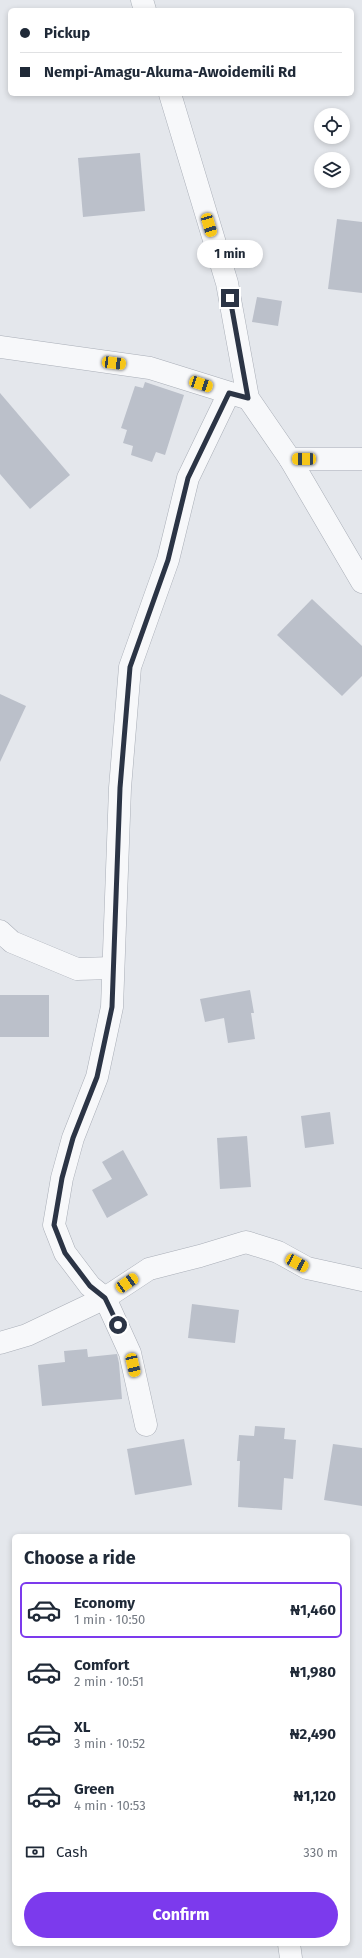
<!DOCTYPE html>
<html lang="en">
<head>
<meta charset="utf-8">
<style>
  body { margin:0; font-family:"Fira Sans",sans-serif; background:#f2f2f3; color:#1f2937; height:100vh; display:flex; flex-direction:column; font-size:15px; white-space:nowrap }
  * { box-sizing:border-box; margin:0 }
  p { font-size:13px; color:#747a83 }
  .icon { flex:none; width:22px; height:22px; fill:none; stroke:currentColor; stroke-width:2; stroke-linecap:round; stroke-linejoin:round }
  .map { position:relative; flex:1; overflow:hidden }
  .side { position:absolute; left:12px; top:1534px; width:338px; height:412px; display:flex; flex-direction:column; background:#fff; border-radius:6px; box-shadow:0 2px 6px #0003 }
  .side>* { flex:none }
  .guide { position:absolute; left:8px; top:8px; width:346px; height:88px; border-radius:6px; box-shadow:0 2px 6px #0003; display:grid; align-content:center; height:88px; padding:0 12px; background:#fff }
  .buttons { position:absolute; left:314px; top:108px; display:grid; gap:8px }
  .buttons a { display:grid; place-items:center; width:36px; height:36px; border-radius:50%; background:#fff; box-shadow:0 2px 6px #0003; font-size:20px }
  .end { position:absolute; width:18px; height:18px; margin:-9px; border:5px solid #2b3445; background:#fff; box-shadow:0 0 0 2px #fff }
  .from { border-radius:50% }
  .bubble { position:absolute; height:28px; border-radius:14px; background:#fff; box-shadow:0 2px 6px #0003; font-size:13px; font-weight:700; line-height:28px; text-align:center }
  .car { position:absolute; width:12px; height:24px; margin:-12px -6px; border-radius:5px; box-shadow:0 0 3px 1px #0007; background:linear-gradient(#f5c518 24%,#345 0 40%,#f5c518 0 76%,#345 0 86%,#f5c518 0) }
  .guide b { display:flex; align-items:center; gap:14px; height:38px; font-size:15px }
  .guide b+b { border-top:1px solid #e0e1e3 }
  .guide i { width:10px; height:10px; background:#1f2937 }
  ul { padding:0; list-style:none }
  li { display:flex; align-items:center; gap:12px; height:56px; margin:0 8px 6px; padding:0 4px; border:2px solid transparent; border-radius:6px }
  li div { flex:1 }
  li b { display:block; font-size:15px }
  li em { font-style:normal; font-weight:700 }
  li.on { border-color:#7c3aed }
  li>.icon { width:36px; height:36px; stroke-width:1.5 }
  h2 { padding:0 12px; font-size:18px; line-height:48px }
  .pay { display:flex; align-items:center; gap:10px; height:44px; padding:0 12px; font-size:15px }
  .pay p { margin-inline-start:auto }
  .primary-button { display:flex; gap:8px; margin-top:auto; padding:8px 12px }
  .primary-button a { flex:1; height:46px; border-radius:24px; background:#7c3aed; color:#fff; font-size:16px; font-weight:700; line-height:46px; text-align:center }
  .map>svg:first-child { display:block }
  .building { fill:#bbc0ca }
  .lines { fill:none; stroke-linecap:round; stroke-linejoin:round }
  .minor-casing { stroke:#a9aeb7; stroke-width:23 }
  .minor { stroke:#f7f8fa; stroke-width:22 }
  .route { stroke:#2b3445; stroke-width:5 }
</style>
</head>
<body>
<div class="map">
<svg width="362" height="1958" viewBox="0 0 362 1958">
  <rect width="100%" height="100%" fill="#e4e7ec"/>
  <g class="building">
    <path d="M 140,153 L 145,211 L 83,217 L 78,158 Z"/>
    <path d="M 337,219 L 362,222 L 362,293 L 328,289 Z"/>
    <path d="M 257,297 L 282,301 L 278,326 L 252,322 Z"/>
    <path d="M 145,382 L 184,395 L 165,455 L 156,452 L 152,462 L 131,455 L 133,446 L 123,443 L 127,430 L 121,428 L 135,386 L 143,388 Z"/>
    <path d="M 0,393 L 70,475 L 30,509 L 0,474 Z"/>
    <path d="M 312,599 L 362,646 L 362,676 L 342,696 L 277,635 Z"/>
    <path d="M 0,694 L 26,706 L 0,762 Z"/>
    <path d="M 250,990 L 254,1013 L 251,1013 L 255,1039 L 228,1043 L 224,1018 L 205,1022 L 200,999 Z"/>
    <rect x="0" y="995" width="49" height="42"/>
    <path d="M 330,1112 L 334,1144 L 305,1148 L 301,1116 Z"/>
    <path d="M 247,1136 L 251,1187 L 220,1189 L 217,1138 Z"/>
    <path d="M 123,1150 L 148,1195 L 107,1218 L 92,1190 L 112,1179 L 102,1162 Z"/>
    <path d="M 192,1304 L 239,1310 L 235,1343 L 188,1338 Z"/>
    <path d="M 87,1349 L 88,1357 L 117,1354 L 119,1363 L 122,1399 L 42,1406 L 38,1365 L 65,1362 L 64,1351 Z"/>
    <path d="M 255,1426 L 285,1428 L 284,1439 L 296,1440 L 293,1479 L 284,1478 L 282,1510 L 238,1507 L 240,1461 L 237,1461 L 239,1435 L 254,1436 Z"/>
    <path d="M 184,1439 L 192,1485 L 135,1495 L 127,1449 Z"/>
    <path d="M 333,1444 L 362,1448 L 362,1506 L 324,1500 Z"/>
  </g>
  <g class="lines">
    <defs>
      <g id="minor">
        <path d="M 142,0 L 145,10"/>
        <path d="M 170,94 L 227,283 L 248,398 L 290,459 L 362,582"/>
        <path d="M 0,347 L 150,368 L 243,397"/>
        <path d="M 290,459 L 362,459"/>
        <path d="M 0,931 L 12,942 L 77,969 L 113,968"/>
        <path d="M 0,1343 L 27,1335 L 105,1298 L 149,1269 L 200,1256 L 246,1242 L 278,1252 L 307,1268 L 362,1280"/>
        <path d="M 146,1425 L 130,1353 L 105,1298 L 90,1286 L 65,1253 L 54,1225 L 62,1178 L 73,1138 L 97,1077 L 112,1007 L 120,788 L 130,667 L 168,560 L 188,478 L 229,393"/>
        <path d="M 289,1944 L 291,1958"/>
      </g>
    </defs>
    <use href="#minor" class="minor-casing"/>
    <use href="#minor" class="minor"/>
  </g>
  <g class="lines">
    <path class="route" d="M 118,1325 L 105,1298 L 90,1286 L 65,1253 L 54,1225 L 62,1178 L 73,1138 L 97,1077 L 112,1007 L 120,788 L 130,667 L 168,560 L 188,478 L 229,393 L 248,398 L 230,298"/>
  </g>
</svg>
<div class="buttons">
<a><svg class="icon" aria-label="locate" viewBox="0 0 24 24"><circle cx="12" cy="12" r="6"/><path d="M12 2v4M12 18v4M2 12h4M18 12h4"/></svg></a>
<a><svg class="icon" aria-label="layers" viewBox="0 0 24 24"><path d="M12 4l9 5-9 5-9-5zM3 14l9 5 9-5"/></svg></a>
</div>
<i class="end from" style="left:118px;top:1325px"></i>
<i class="end" style="left:230px;top:298px"></i>
<div class="bubble" style="left:197px;top:240px;width:66px">1 min</div>
<i class="car" style="left:209px;top:225px;rotate:163deg"></i>
<i class="car" style="left:114px;top:363px;rotate:97deg"></i>
<i class="car" style="left:201px;top:384px;rotate:108deg"></i>
<i class="car" style="left:304px;top:459px;rotate:270deg"></i>
<i class="car" style="left:297px;top:1263px;rotate:118deg"></i>
<i class="car" style="left:127px;top:1283px;rotate:56deg"></i>
<i class="car" style="left:133px;top:1365px;rotate:167deg"></i>
<div class="guide">
<b><i class="from"></i>Pickup</b>
<b><i></i>Nempi-Amagu-Akuma-Awoidemili Rd</b>
</div>
<section class="side">
<h2>Choose a ride</h2>
<ul>
<li class="on"><svg class="icon" aria-label="car" viewBox="0 0 24 24"><path d="M5 17H2v-5l4-1 3-4h7l3 4 3 1v5h-3M9 17h6M6 11h13"/><circle cx="7" cy="17" r="2"/><circle cx="17" cy="17" r="2"/></svg><div><b>Economy</b><p>1 min · 10:50</p></div><em>₦1,460</em></li>
<li><svg class="icon" aria-label="car" viewBox="0 0 24 24"><path d="M5 17H2v-5l4-1 3-4h7l3 4 3 1v5h-3M9 17h6M6 11h13"/><circle cx="7" cy="17" r="2"/><circle cx="17" cy="17" r="2"/></svg><div><b>Comfort</b><p>2 min · 10:51</p></div><em>₦1,980</em></li>
<li><svg class="icon" aria-label="car" viewBox="0 0 24 24"><path d="M5 17H2v-5l4-1 3-4h7l3 4 3 1v5h-3M9 17h6M6 11h13"/><circle cx="7" cy="17" r="2"/><circle cx="17" cy="17" r="2"/></svg><div><b>XL</b><p>3 min · 10:52</p></div><em>₦2,490</em></li>
<li><svg class="icon" aria-label="car" viewBox="0 0 24 24"><path d="M5 17H2v-5l4-1 3-4h7l3 4 3 1v5h-3M9 17h6M6 11h13"/><circle cx="7" cy="17" r="2"/><circle cx="17" cy="17" r="2"/></svg><div><b>Green</b><p>4 min · 10:53</p></div><em>₦1,120</em></li>
</ul>
<div class="pay"><svg class="icon" aria-label="cash" viewBox="0 0 24 24"><path d="M3 7h18v10H3z"/><circle cx="12" cy="12" r="2"/></svg>Cash<p>330 m</p></div>
<div class="primary-button"><a>Confirm</a></div>
</section>
</div>
</body>
</html>
